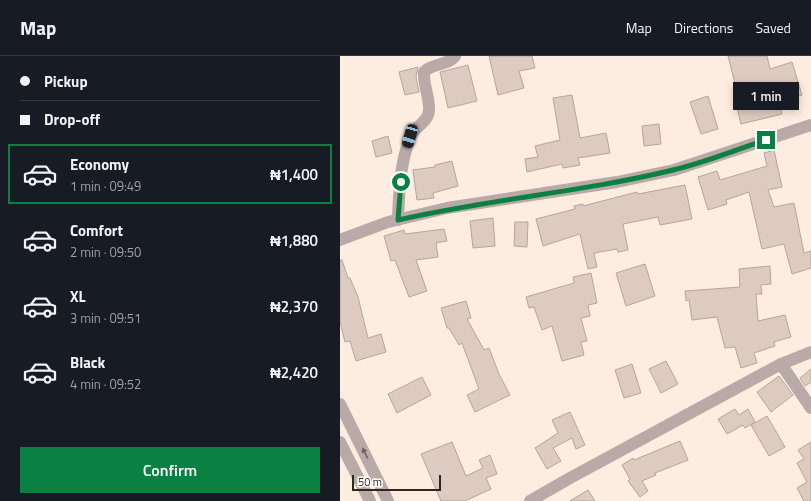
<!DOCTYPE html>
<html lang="en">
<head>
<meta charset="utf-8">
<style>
  body { margin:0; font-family:"Titillium Web",sans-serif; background:#20242c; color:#f1f3f6; height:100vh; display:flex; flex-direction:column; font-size:15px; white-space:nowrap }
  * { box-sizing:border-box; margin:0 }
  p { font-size:13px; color:#9ea1a6 }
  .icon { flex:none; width:22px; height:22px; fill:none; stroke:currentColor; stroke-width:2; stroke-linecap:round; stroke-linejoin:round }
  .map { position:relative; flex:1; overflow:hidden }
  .drawer { display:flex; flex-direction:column; background:#171b24; width:340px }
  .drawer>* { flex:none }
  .banner { display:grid; align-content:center; height:88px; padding:0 20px; background:#171b24 }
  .scale { position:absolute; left:12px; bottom:10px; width:89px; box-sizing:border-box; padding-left:4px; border:2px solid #2e2823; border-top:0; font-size:11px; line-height:14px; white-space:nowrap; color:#2e2823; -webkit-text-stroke:3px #fdfdfd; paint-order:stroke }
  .end { position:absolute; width:18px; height:18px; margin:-9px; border:5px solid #0b8043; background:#fff; box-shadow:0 0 0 2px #fff }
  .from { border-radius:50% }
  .bubble { position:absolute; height:28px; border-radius:0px; background:#171b24; box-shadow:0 2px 10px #0003; font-size:13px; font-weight:600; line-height:28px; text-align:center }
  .car { position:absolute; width:12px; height:24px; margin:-12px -6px; border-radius:5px; box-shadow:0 0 3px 1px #0007; background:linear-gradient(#222 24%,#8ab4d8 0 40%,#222 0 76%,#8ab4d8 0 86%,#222 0) }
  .banner b { display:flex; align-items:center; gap:14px; height:38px; font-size:15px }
  .banner b+b { border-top:1px solid #363941 }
  .banner i { width:10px; height:10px; background:#f1f3f6 }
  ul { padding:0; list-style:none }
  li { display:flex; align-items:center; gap:12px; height:60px; margin:0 8px 6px; padding:0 12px; border:2px solid transparent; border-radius:0px }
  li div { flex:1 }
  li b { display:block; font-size:15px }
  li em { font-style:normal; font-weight:600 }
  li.selected { border-color:#0b8043 }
  li>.icon { width:36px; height:36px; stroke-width:1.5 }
  .button { display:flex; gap:8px; margin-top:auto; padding:8px 20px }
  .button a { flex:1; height:46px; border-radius:0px; background:#0b8043; color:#fff; font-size:16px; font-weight:600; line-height:46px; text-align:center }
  header { display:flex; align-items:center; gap:24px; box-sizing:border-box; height:56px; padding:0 20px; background:#171b24; border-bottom:1px solid #363941 }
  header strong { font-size:19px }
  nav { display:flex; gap:22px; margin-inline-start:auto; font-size:14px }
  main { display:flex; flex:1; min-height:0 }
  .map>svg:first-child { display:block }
  .building { fill:#ddcbc2; stroke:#b6a59c }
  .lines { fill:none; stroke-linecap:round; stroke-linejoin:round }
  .minor { stroke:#b9a9a7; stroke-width:12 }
  .tertiary { stroke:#b9a9a7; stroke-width:12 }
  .oneway { fill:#6d625e }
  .route { stroke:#0b8043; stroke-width:5 }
</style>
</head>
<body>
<header>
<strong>Map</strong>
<nav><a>Map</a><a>Directions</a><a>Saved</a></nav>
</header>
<main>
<section class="drawer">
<div class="banner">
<b><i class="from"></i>Pickup</b>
<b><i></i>Drop-off</b>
</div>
<ul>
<li class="selected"><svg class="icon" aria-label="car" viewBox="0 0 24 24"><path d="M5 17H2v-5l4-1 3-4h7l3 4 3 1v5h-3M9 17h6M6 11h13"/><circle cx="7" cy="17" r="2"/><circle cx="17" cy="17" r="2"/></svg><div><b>Economy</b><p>1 min · 09:49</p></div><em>₦1,400</em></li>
<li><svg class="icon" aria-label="car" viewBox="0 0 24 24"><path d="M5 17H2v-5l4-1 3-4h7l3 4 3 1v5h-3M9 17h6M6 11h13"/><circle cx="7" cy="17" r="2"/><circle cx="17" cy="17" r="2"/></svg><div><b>Comfort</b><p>2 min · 09:50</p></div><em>₦1,880</em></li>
<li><svg class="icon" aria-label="car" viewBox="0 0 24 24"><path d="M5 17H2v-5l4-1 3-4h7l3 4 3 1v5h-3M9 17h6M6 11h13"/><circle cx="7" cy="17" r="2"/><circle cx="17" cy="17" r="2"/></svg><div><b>XL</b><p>3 min · 09:51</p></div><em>₦2,370</em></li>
<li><svg class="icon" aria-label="car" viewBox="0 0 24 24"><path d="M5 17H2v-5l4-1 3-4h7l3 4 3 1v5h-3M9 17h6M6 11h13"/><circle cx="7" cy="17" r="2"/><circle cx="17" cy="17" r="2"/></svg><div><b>Black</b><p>4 min · 09:52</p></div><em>₦2,420</em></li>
</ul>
<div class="button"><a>Confirm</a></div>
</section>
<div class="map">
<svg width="471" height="445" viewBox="0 0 471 445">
  <rect width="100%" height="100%" fill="#fdece0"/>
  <g class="building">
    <path d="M 149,0 L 192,0 L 195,12 L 179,15 L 184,32 L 158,39 Z"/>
    <path d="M 388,0 L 427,0 L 430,13 L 452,6 L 462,39 L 439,46 L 442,58 L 401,68 L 393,36 L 397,35 Z"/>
    <path d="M 128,9 L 137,45 L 108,52 L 100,16 Z"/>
    <path d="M 78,11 L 76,21 L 79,36 L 65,39 L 59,16 Z"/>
    <path d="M 232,39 L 240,82 L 266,77 L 270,97 L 238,102 L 240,109 L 223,112 L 222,108 L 187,116 L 185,103 L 198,101 L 195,90 L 220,84 L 213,42 Z"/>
    <path d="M 368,40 L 378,73 L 361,78 L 350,46 Z"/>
    <path d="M 319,68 L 321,88 L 304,90 L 302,70 Z"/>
    <path d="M 48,80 L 52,97 L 36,101 L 32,85 Z"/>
    <path d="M 434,94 L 442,131 L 428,134 L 434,151 L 454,147 L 464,197 L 471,195 L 471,212 L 452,218 L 444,188 L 422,193 L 409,136 L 386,144 L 387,148 L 368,154 L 358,121 L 377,115 L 380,124 L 427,110 L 424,97 Z"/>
    <path d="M 112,105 L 118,130 L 93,137 L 94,142 L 77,144 L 73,114 L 95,111 L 95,109 Z"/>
    <path d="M 345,129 L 352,163 L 320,169 L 318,161 L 283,168 L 288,194 L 278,196 L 277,193 L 254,197 L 257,211 L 248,213 L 240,178 L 203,190 L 196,163 L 235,153 L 234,150 L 243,148 L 243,150 L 297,136 L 298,138 Z"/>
    <path d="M 153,162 L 155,190 L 133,192 L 130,165 Z"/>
    <path d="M 175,166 L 188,166 L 187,191 L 174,190 Z"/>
    <path d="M 104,173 L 107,185 L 96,187 L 98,201 L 76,204 L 87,235 L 69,241 L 55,204 L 51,205 L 44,180 L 64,174 L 65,178 Z"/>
    <path d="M 0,204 L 2,204 L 8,222 L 10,222 L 18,241 L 28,282 L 41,278 L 46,296 L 16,305 L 10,285 L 5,286 L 0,266 Z"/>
    <path d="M 305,208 L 315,240 L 286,250 L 276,217 Z"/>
    <path d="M 430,210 L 431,228 L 421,229 L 422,238 L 416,238 L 418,265 L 445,259 L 451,281 L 434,286 L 435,290 L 414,297 L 417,307 L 401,312 L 395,291 L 385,292 L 377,261 L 352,264 L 349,244 L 346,245 L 345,235 L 400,231 L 399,213 Z"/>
    <path d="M 251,217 L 257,247 L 248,249 L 250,260 L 241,262 L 247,285 L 241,286 L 244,299 L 222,305 L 212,270 L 202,274 L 194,251 L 189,252 L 186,241 L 234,227 L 233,221 Z"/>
    <path d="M 126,245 L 131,262 L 127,263 L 144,294 L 149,292 L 159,318 L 170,339 L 135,356 L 127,339 L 139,333 L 122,287 L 119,289 L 109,272 L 107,272 L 101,252 Z"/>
    <path d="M 326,305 L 338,328 L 321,337 L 309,313 Z"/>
    <path d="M 292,308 L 301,337 L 284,342 L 275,314 Z"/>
    <path d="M 471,313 L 471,326 L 465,330 L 460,322 Z"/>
    <path d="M 439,320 L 453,339 L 431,356 L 417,336 Z"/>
    <path d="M 82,321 L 91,339 L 57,357 L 48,338 Z"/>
    <path d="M 395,353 L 399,359 L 408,353 L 415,366 L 405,372 L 403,369 L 387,378 L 378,363 Z"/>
    <path d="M 230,356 L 245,389 L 236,393 L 232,382 L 213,392 L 221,405 L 207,413 L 195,392 L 218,377 L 212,364 Z"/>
    <path d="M 427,360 L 445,391 L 429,400 L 411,369 Z"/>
    <path d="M 340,385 L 348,404 L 315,417 L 316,419 L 302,425 L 308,435 L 300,441 L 288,425 L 290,423 L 282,409 L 293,402 L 294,404 Z"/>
    <path d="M 112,386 L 126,420 L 143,412 L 139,404 L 150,399 L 157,418 L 146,422 L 151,433 L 125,445 L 101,445 L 81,398 Z"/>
    <path d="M 471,386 L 471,445 L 464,445 L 457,432 L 467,426 L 457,407 L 464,403 L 458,394 Z"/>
    <path d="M 248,434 L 255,445 L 230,445 Z"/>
  </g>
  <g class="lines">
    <g class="minor">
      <path d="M 58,164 C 59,137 60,107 70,82 C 73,71 88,67 89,55 C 90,42 83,29 84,16 C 92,7 108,10 115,0"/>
      <path d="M 0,184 L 48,166 L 107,152 L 277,126 L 334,114 L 471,69"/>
      <path d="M 441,308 L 471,352"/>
      <path d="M 190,445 L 230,422 L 441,308 L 471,296"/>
    </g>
    <g class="tertiary">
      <path d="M 0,348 L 48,445"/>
      <path d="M 0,386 L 30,445"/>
    </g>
  </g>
  <defs><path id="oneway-solid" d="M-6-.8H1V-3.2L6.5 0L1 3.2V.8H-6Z"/></defs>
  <use class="oneway" href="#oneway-solid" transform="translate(25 397) rotate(-116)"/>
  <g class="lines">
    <path class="route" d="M 61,126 L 58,164 C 149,143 243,136 333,114 C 364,107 395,94 426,84"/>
  </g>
</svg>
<div class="scale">50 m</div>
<i class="end from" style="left:61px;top:126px"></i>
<i class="end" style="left:426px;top:84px"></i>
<div class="bubble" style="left:393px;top:26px;width:66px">1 min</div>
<i class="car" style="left:70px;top:80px;rotate:196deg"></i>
</div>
</main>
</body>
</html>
